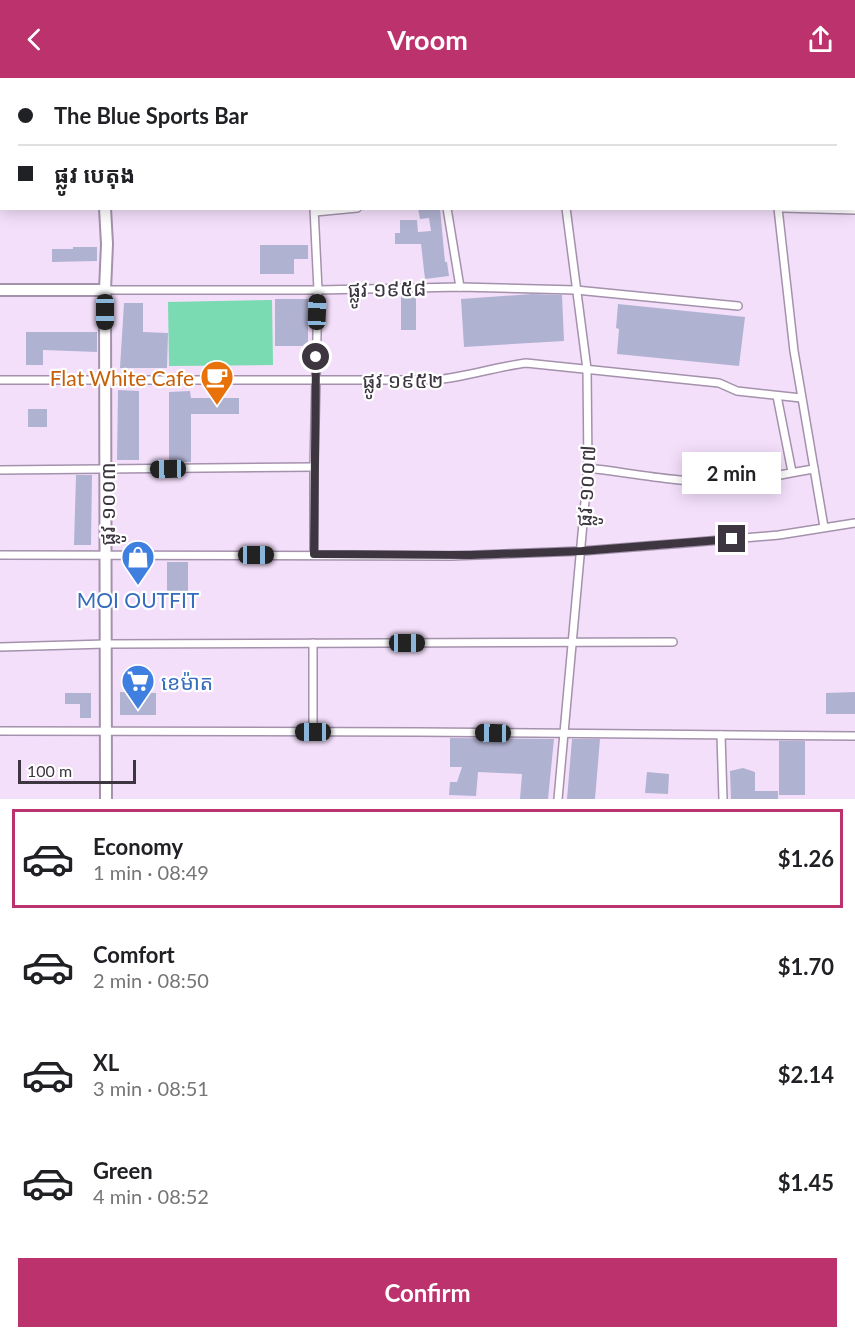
<!DOCTYPE html>
<html lang="en">
<head>
<meta charset="utf-8">
<style>
  body { margin:0; font-family:Lato,"Noto Sans Khmer",sans-serif; background:#f2f2f2; color:#202124; height:100vh; display:flex; flex-direction:column; font-size:22px; white-space:nowrap }
  * { box-sizing:border-box; margin:0 }
  p { font-size:20px; color:#757577 }
  .icon { flex:none; width:33px; height:33px; fill:none; stroke:currentColor; stroke-width:2; stroke-linecap:round; stroke-linejoin:round }
  .map { position:relative; height:721px; overflow:hidden }
  .drawer { display:flex; flex-direction:column; background:#fff; flex:1 }
  .drawer>* { flex:none }
  .top-card { position:absolute; left:0px; top:0px; width:855px; height:132px; box-shadow:0 3px 15px #0003; display:grid; align-content:center; height:132px; padding:0 18px; background:#fff }
  .scale { position:absolute; left:18px; bottom:15px; width:118px; box-sizing:border-box; padding-left:6px; border:3px solid #3d3540; border-top:0; font-size:16px; line-height:21px; white-space:nowrap; color:#3d3540; -webkit-text-stroke:4px #fff; paint-order:stroke }
  .end { position:absolute; width:27px; height:27px; margin:-14px; border:8px solid #3d3540; background:#fff; box-shadow:0 0 0 3px #fff }
  .from { border-radius:50% }
  .bubble { position:absolute; height:42px; border-radius:0px; background:#fff; box-shadow:0 3px 15px #0003; font-size:20px; font-weight:700; line-height:42px; text-align:center }
  .car { position:absolute; width:18px; height:36px; margin:-18px -9px; border-radius:8px; box-shadow:0 0 4px 2px #0007; background:linear-gradient(#222 24%,#8ab4d8 0 40%,#222 0 76%,#8ab4d8 0 86%,#222 0) }
  .top-card b { display:flex; align-items:center; gap:21px; height:57px; font-size:22px }
  .top-card b+b { border-top:2px solid #e0e0e0 }
  .top-card i { width:15px; height:15px; background:#202124 }
  ul { padding:10px 0 0; list-style:none }
  li { display:flex; align-items:center; gap:18px; height:99px; margin:0 12px 9px; padding:0 6px; border:3px solid transparent; border-radius:0px }
  li div { flex:1 }
  li b { display:block; font-size:22px }
  li em { font-style:normal; font-weight:700 }
  li.selected { border-color:#bc326c }
  li>.icon { width:54px; height:54px; stroke-width:1.5 }
  .button { display:flex; gap:12px; margin-top:auto; padding:12px 18px }
  .button a { flex:1; height:69px; border-radius:0px; background:#bc326c; color:#fff; font-size:24px; font-weight:700; line-height:69px; text-align:center }
  header { display:flex; justify-content:space-between; align-items:center; height:78px; padding:0 18px; background:#bc326c; color:#fff; font-size:27px; font-weight:700 }
  .map>svg:first-child { display:block }
  .green { fill:#7adab1 }
  .building { fill:#b0b2d1 }
  .lines { fill:none; stroke-linecap:round; stroke-linejoin:round }
  .street-casing { stroke:#a491ab; stroke-width:10 }
  .secondary-casing { stroke:#a491ab; stroke-width:14 }
  .street { stroke:#fff; stroke-width:7 }
  .secondary { stroke:#fff; stroke-width:10 }
  .route { stroke:#3d3540; stroke-width:8 }
  .labels { text-anchor:middle; dominant-baseline:central; stroke-width:4.5; stroke-linejoin:round; paint-order:stroke }
  .street-label { font-size:21px; fill:#3d3540; stroke:#fff }
  .food-label { font-size:21px; fill:#c56008; stroke:#fff; text-anchor:end }
  .shop-label { font-size:21px; fill:#366cbe; stroke:#fff }
</style>
</head>
<body>
<header><svg class="icon" aria-label="back" viewBox="0 0 24 24"><path d="M15 5l-7 7 7 7"/></svg>Vroom<svg class="icon" aria-label="share" viewBox="0 0 24 24"><path d="M12 15V3M7 8l5-5 5 5M5 13v7h14v-7"/></svg></header>
<div class="map">
<svg width="855" height="721" viewBox="0 0 855 721">
  <rect width="100%" height="100%" fill="#f4dffb"/>
  <path class="green" d="M 272,222 L 273,287 L 169,288 L 168,224 Z"/>
  <g class="building">
    <path d="M 418,130 L 440,130 L 445,184 L 447,184 L 449,198 L 425,201 L 421,166 L 395,166 L 395,155 L 400,155 L 400,142 L 417,142 L 418,154 L 431,153 L 429,140 L 420,141 Z"/>
    <path d="M 260,167 L 308,167 L 308,181 L 294,181 L 294,196 L 260,196 Z"/>
    <path d="M 73,169 L 97,169 L 97,183 L 52,184 L 52,171 L 73,171 Z"/>
    <path d="M 532,216 L 562,217 L 564,263 L 464,269 L 461,221 Z"/>
    <rect x="401" y="217" width="15" height="35"/>
    <rect x="275" y="221" width="33" height="47"/>
    <path d="M 124,225 L 143,225 L 143,254 L 168,255 L 167,290 L 120,290 Z"/>
    <path d="M 618,226 L 745,239 L 739,288 L 617,276 L 619,251 L 616,250 Z"/>
    <path d="M 26,254 L 97,254 L 97,274 L 43,272 L 43,287 L 26,287 Z"/>
    <path d="M 118,312 L 139,313 L 139,382 L 117,382 Z"/>
    <path d="M 190,313 L 191,320 L 239,320 L 239,336 L 191,336 L 191,384 L 169,384 L 169,314 Z"/>
    <rect x="28" y="331" width="19" height="18"/>
    <path d="M 76,397 L 92,397 L 91,467 L 74,467 Z"/>
    <rect x="167" y="484" width="21" height="33"/>
    <path d="M 120,614 L 156,615 L 156,637 L 120,637 Z"/>
    <path d="M 855,614 L 855,636 L 826,636 L 826,615 Z"/>
    <path d="M 65,615 L 91,615 L 91,640 L 80,640 L 80,626 L 65,626 Z"/>
    <path d="M 450,660 L 554,661 L 548,721 L 520,721 L 522,696 L 478,694 L 476,718 L 449,717 L 450,704 L 457,704 L 462,689 L 450,689 Z"/>
    <path d="M 572,661 L 600,661 L 595,721 L 567,721 Z"/>
    <rect x="779" y="663" width="26" height="54"/>
    <path d="M 743,690 L 755,694 L 755,713 L 778,713 L 778,721 L 731,721 L 730,693 Z"/>
    <path d="M 647,694 L 669,696 L 668,716 L 645,715 Z"/>
  </g>
  <g class="lines">
    <defs>
      <g id="street">
        <path d="M 296,0 L 296,2"/>
        <path d="M 428,0 L 428,2"/>
        <path d="M 550,0 L 550,2"/>
        <path d="M 764,0 L 764,2"/>
        <path d="M 854,44 L 855,44"/>
        <path d="M 0,125 L 2,125"/>
        <path d="M 447,130 L 460,209"/>
        <path d="M 778,130 L 794,273 L 824,449"/>
        <path d="M 783,130 L 855,132"/>
        <path d="M 315,134 L 357,130"/>
        <path d="M 105,212 L 318,212 L 460,209 L 576,212 L 738,228"/>
        <path d="M 0,302 L 435,302 C 466,299 495,289 526,285 L 719,305 L 737,313 L 801,320"/>
        <path d="M 777,318 L 792,394"/>
        <path d="M 588,390 C 631,395 675,404 717,404 C 750,404 782,396 814,391"/>
        <path d="M 0,392 L 314,389"/>
        <path d="M 314,476 L 314,389 L 318,212 L 314,130"/>
        <path d="M 0,477 L 451,478 L 582,473 L 685,465 L 779,457 L 855,445"/>
        <path d="M 313,565 L 313,654"/>
        <path d="M 0,569 L 106,566 L 673,564"/>
        <path d="M 0,653 L 418,654 L 855,658"/>
        <path d="M 721,657 L 723,721"/>
        <path d="M 558,721 L 588,390 L 587,291 L 566,130"/>
      </g>
      <g id="secondary">
        <path d="M 69,0 L 70,2"/>
        <path d="M 105,130 L 107,166 L 105,212 L 106,721"/>
        <path d="M 0,212 L 105,212"/>
      </g>
    </defs>
    <use href="#street" class="street-casing"/>
    <use href="#secondary" class="secondary-casing"/>
    <use href="#street" class="street"/>
    <use href="#secondary" class="secondary"/>
  </g>
  <g class="lines">
    <path class="route" d="M 316,279 L 314,476 L 471,477 L 582,473 L 732,461"/>
  </g>
  <defs>
    <symbol id="cafe-pin" viewBox="-11 -11 22 30"><path d="M0 17L-7.5 6A9.5 9.5 0 1 1 7.5 6Z" fill="#e8710a" stroke="#fff"/><path d="M-5.5-4.5H6V0H3Q3 3.5 0 3.5H-2.5Q-5.5 3.5-5.5 0ZM3-3.2v2h1.7v-2ZM-6 4.5H4V6H-6Z" fill="#fff"/></symbol>
    <symbol id="shop-pin" viewBox="-11 -11 22 30"><path d="M0 17L-7.5 6A9.5 9.5 0 1 1 7.5 6Z" fill="#3f7fe0" stroke="#fff"/><path d="M-5-2.5h2.3a2.7 3.5 0 0 1 5.4 0H5L5.5 6h-11ZM-1.5-2.5h3a1.5 2.3 0 0 0-3 0Z" fill="#fff"/></symbol>
    <symbol id="supermarket-pin" viewBox="-11 -11 22 30"><path d="M0 17L-7.5 6A9.5 9.5 0 1 1 7.5 6Z" fill="#3f7fe0" stroke="#fff"/><path d="M-6-5.5h2.5l.6 2H6L4.5 2H-2.5L-4.4-4H-6ZM-1.5 3.2a1.3 1.3 0 1 0 .1 0ZM3 3.2a1.3 1.3 0 1 0 .1 0Z" fill="#fff"/></symbol>
  </defs>
  <g fill-rule="evenodd">
    <use href="#cafe-pin" x="198" y="280" width="38" height="52"/>
    <use href="#shop-pin" x="119" y="460" width="38" height="52"/>
    <use href="#supermarket-pin" x="119" y="584" width="38" height="52"/>
  </g>
  <g class="labels">
    <g class="street-label">
      <text transform="translate(387 210) rotate(-1)">ផ្លូវ ១៩៥៨</text>
      <text x="403" y="301">ផ្លូវ ១៩៥២</text>
      <text transform="translate(585 408) rotate(-87)">ផ្លូវ ១០០៧</text>
      <text transform="translate(106 426) rotate(-90)">ផ្លូវ ១០០៣</text>
    </g>
    <g class="food-label">
      <text x="194" y="299">Flat White Cafe</text>
    </g>
    <g class="shop-label">
      <text x="138" y="521">MOI OUTFIT</text>
      <text x="161" y="603" text-anchor="start">ខេម៉ាត</text>
    </g>
  </g>
</svg>
<div class="scale">100 m</div>
<i class="end from" style="left:316px;top:279px"></i>
<i class="end" style="left:732px;top:461px"></i>
<div class="bubble" style="left:682px;top:374px;width:99px">2 min</div>
<i class="car" style="left:105px;top:234px;rotate:180deg"></i>
<i class="car" style="left:317px;top:234px;rotate:2deg"></i>
<i class="car" style="left:168px;top:391px;rotate:269deg"></i>
<i class="car" style="left:256px;top:477px;rotate:90deg"></i>
<i class="car" style="left:407px;top:565px;rotate:90deg"></i>
<i class="car" style="left:313px;top:654px;rotate:270deg"></i>
<i class="car" style="left:493px;top:655px;rotate:271deg"></i>
<div class="top-card">
<b><i class="from"></i>The Blue Sports Bar</b>
<b><i></i>ផ្លូវ បេតុង</b>
</div>
</div>
<section class="drawer">
<ul>
<li class="selected"><svg class="icon" aria-label="car" viewBox="0 0 24 24"><path d="M5 17H2v-5l4-1 3-4h7l3 4 3 1v5h-3M9 17h6M6 11h13"/><circle cx="7" cy="17" r="2"/><circle cx="17" cy="17" r="2"/></svg><div><b>Economy</b><p>1 min · 08:49</p></div><em>$1.26</em></li>
<li><svg class="icon" aria-label="car" viewBox="0 0 24 24"><path d="M5 17H2v-5l4-1 3-4h7l3 4 3 1v5h-3M9 17h6M6 11h13"/><circle cx="7" cy="17" r="2"/><circle cx="17" cy="17" r="2"/></svg><div><b>Comfort</b><p>2 min · 08:50</p></div><em>$1.70</em></li>
<li><svg class="icon" aria-label="car" viewBox="0 0 24 24"><path d="M5 17H2v-5l4-1 3-4h7l3 4 3 1v5h-3M9 17h6M6 11h13"/><circle cx="7" cy="17" r="2"/><circle cx="17" cy="17" r="2"/></svg><div><b>XL</b><p>3 min · 08:51</p></div><em>$2.14</em></li>
<li><svg class="icon" aria-label="car" viewBox="0 0 24 24"><path d="M5 17H2v-5l4-1 3-4h7l3 4 3 1v5h-3M9 17h6M6 11h13"/><circle cx="7" cy="17" r="2"/><circle cx="17" cy="17" r="2"/></svg><div><b>Green</b><p>4 min · 08:52</p></div><em>$1.45</em></li>
</ul>
<div class="button"><a>Confirm</a></div>
</section>
</body>
</html>
